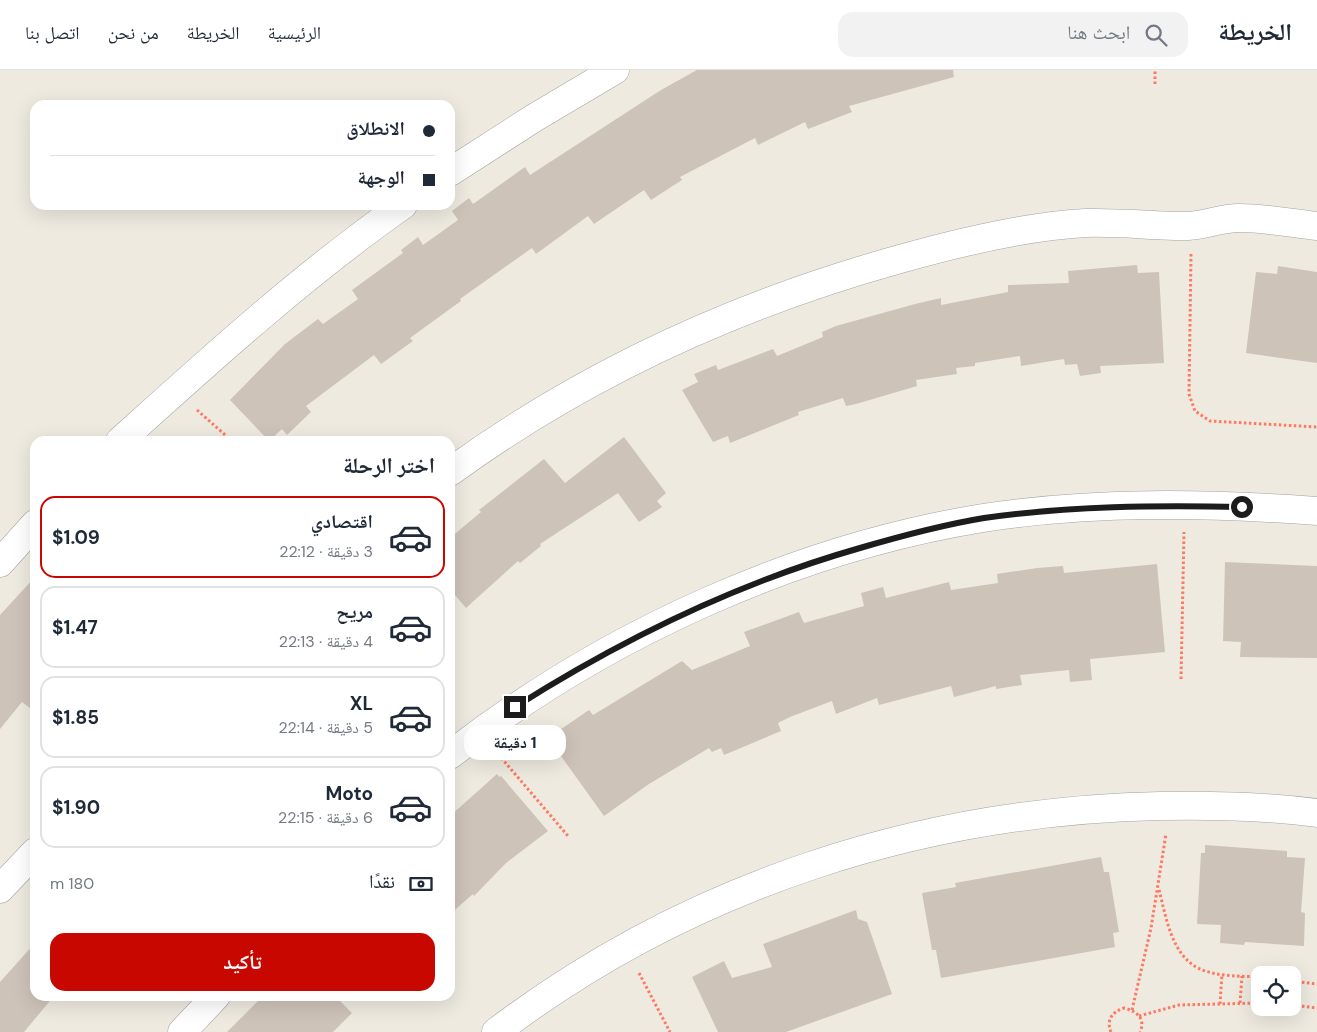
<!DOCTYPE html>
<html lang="ar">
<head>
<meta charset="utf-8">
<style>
  body { margin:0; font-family:"DM Sans","Noto Naskh Arabic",sans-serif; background:#f2f2f3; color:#1f2937; direction:rtl; height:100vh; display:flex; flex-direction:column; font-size:19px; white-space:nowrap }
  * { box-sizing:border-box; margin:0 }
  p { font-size:16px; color:#747a83 }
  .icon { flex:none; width:28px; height:28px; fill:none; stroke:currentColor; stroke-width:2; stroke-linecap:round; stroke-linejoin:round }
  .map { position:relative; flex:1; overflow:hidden; direction:ltr }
  .panel { position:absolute; left:30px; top:366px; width:425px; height:565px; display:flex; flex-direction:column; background:#fff; border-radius:15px; box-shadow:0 5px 20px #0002; direction:rtl }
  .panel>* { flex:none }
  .banner { position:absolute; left:30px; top:30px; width:425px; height:110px; border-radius:15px; box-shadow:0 5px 20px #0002; direction:rtl; display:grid; align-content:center; height:110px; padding:0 20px; background:#fff }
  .tools { position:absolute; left:1251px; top:896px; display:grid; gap:10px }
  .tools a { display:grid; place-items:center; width:50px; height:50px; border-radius:10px; background:#fff; box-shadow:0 5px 20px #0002; font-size:25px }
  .end { position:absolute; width:22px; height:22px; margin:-11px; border:6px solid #1c1c1c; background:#fff; box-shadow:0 0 0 2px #fff }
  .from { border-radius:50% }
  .bubble { position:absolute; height:35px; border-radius:15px; background:#fff; box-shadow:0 5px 20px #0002; font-size:16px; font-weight:700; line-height:35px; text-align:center; direction:rtl }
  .banner b { display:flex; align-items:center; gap:18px; height:48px; font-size:19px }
  .banner b+b { border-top:1px solid #e0e1e3 }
  .banner i { width:12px; height:12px; background:#1f2937 }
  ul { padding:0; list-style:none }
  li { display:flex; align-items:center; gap:15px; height:82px; margin:0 10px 8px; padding:0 10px; border:2px solid #e0e1e3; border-radius:15px }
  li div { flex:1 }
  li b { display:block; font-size:19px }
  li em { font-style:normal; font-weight:700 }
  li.active { border-color:#c80800 }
  li>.icon { width:45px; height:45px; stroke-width:1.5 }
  h2 { padding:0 20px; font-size:22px; line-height:60px }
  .pay { display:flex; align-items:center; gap:12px; height:55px; padding:0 20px; font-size:19px }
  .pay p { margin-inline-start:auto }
  .action { display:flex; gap:10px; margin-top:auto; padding:10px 20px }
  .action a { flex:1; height:58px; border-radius:15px; background:#c80800; color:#fff; font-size:20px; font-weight:700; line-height:58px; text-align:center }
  header { display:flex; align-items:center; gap:30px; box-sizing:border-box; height:70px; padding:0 25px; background:#fff; border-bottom:1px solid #e0e1e3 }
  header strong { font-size:24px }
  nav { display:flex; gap:28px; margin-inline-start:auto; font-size:18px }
  .search { width:350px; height:45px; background:#f2f2f3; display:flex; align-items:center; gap:12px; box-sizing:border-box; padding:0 18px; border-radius:15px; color:#747a83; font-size:19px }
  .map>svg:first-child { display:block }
  .building { fill:#cec3b9 }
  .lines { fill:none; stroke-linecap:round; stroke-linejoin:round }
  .street-casing { stroke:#a3a3a3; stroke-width:29 }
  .path { stroke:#ff7861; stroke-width:3; stroke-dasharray:2.5 2.5; stroke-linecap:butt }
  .street { stroke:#fff; stroke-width:28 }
  .route { stroke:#1c1c1c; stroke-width:6 }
</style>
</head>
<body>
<header>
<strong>الخريطة</strong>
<div class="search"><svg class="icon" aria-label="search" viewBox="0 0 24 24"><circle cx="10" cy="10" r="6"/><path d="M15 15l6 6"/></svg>ابحث هنا</div>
<nav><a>الرئيسية</a><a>الخريطة</a><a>من نحن</a><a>اتصل بنا</a></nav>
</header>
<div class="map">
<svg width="1317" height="962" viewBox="0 0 1317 962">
  <rect width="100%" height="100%" fill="#eeeae0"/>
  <g class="building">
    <path d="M 697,0 L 953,0 L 954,7 L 849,36 L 852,42 L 808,59 L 805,52 L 758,75 L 755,68 L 680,107 L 682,110 L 651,130 L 644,120 L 594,154 L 588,146 L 536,184 L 532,178 L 460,229 L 461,231 L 410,268 L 413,271 L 381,294 L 374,285 L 306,336 L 311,342 L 287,365 L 282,359 L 269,371 L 230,330 L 285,274 L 318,249 L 323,254 L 358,229 L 352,220 L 403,183 L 401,180 L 418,167 L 423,175 L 458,150 L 452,141 L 469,128 L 473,134 L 525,97 L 530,105 L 661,20 Z"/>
    <path d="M 1137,195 L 1138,203 L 1159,202 L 1164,293 L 1100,296 L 1101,303 L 1080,306 L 1077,294 L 1065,295 L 1064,289 L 1021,296 L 1020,286 L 975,293 L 975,296 L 956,298 L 957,304 L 916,310 L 917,316 L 856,334 L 846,336 L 843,328 L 798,342 L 799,345 L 730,373 L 728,366 L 713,372 L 682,320 L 698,312 L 694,304 L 716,295 L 718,300 L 773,279 L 777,286 L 823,267 L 822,262 L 836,256 L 915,234 L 941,228 L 941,235 L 1008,222 L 1008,215 L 1069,213 L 1068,201 Z"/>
    <path d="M 1278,196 L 1317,202 L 1317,293 L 1246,283 L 1256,202 L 1277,204 Z"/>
    <path d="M 624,367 L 666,423 L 657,431 L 662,437 L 639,452 L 618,423 L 540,474 L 541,476 L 520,493 L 518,491 L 466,538 L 450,519 L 450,468 L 481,442 L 479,440 L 544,389 L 565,413 Z"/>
    <path d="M 1225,492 L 1317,496 L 1317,588 L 1240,587 L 1241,572 L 1223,571 Z"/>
    <path d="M 1157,494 L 1165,582 L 1090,589 L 1092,610 L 1070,612 L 1069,600 L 1020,605 L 1022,615 L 996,619 L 996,616 L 954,627 L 951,616 L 879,635 L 877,628 L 836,644 L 832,631 L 790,647 L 778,653 L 781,661 L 724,685 L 721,678 L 712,682 L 709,678 L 649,714 L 604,746 L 548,668 L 589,640 L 593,645 L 682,591 L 692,600 L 750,576 L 744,562 L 799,542 L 804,553 L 864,536 L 861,523 L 883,517 L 886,528 L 949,512 L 951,520 L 998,513 L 997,504 L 1037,498 L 1063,496 L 1064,503 Z"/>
    <path d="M 35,507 L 35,642 L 22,632 L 0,659 L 0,545 Z"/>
    <path d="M 497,704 L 499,707 L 501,706 L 548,761 L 506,793 L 474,826 L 473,824 L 450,844 L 450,746 Z"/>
    <path d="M 1205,775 L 1287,781 L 1287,787 L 1305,788 L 1301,842 L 1305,843 L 1304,876 L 1245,872 L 1244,875 L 1220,873 L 1221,855 L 1197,854 L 1201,783 L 1205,783 Z"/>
    <path d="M 1101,787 L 1104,802 L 1109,802 L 1119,862 L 1113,863 L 1115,877 L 941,908 L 936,880 L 932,880 L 922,823 L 956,817 L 955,813 Z"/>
    <path d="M 856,840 L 858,849 L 867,852 L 892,924 L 786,962 L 718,962 L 692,907 L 724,891 L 732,908 L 772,897 L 763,874 Z"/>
    <path d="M 35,873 L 35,926 L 54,926 L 24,962 L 0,962 L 0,912 Z"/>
    <path d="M 263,926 L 335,926 L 352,943 L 333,962 L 227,962 Z"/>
  </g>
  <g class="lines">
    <defs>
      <g id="street">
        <path d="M 450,102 L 534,48 L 615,0"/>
        <path d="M 120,371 C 211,289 302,206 403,135"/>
        <path d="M 450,402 C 586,303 738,234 900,189 C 957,173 1026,156 1086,153 C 1120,152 1154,156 1188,156 C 1205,155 1222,148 1239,148 C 1264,148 1291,153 1317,156"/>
        <path d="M 0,493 L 35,454"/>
        <path d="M 450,685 C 602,567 792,479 983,448 C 1093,431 1207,433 1317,441"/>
        <path d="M 0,819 L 35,782"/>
        <path d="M 182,962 L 216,926"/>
        <path d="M 496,962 C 688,816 920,741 1160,736 C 1212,735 1265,736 1317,743"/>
      </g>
    </defs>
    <use href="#street" class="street-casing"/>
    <g class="path">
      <path d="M 1155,14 L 1155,0"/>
      <path d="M 1191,184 L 1189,324 L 1195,341 L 1210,351 L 1317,357"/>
      <path d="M 197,340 L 232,371"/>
      <path d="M 1181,609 L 1184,462"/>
      <path d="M 498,684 L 568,766"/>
      <path d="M 1159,820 C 1166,846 1171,884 1198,898 C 1216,907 1241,906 1260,907"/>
      <path d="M 639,903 L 670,962"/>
      <path d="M 1292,911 L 1317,914"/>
      <path d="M 1240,933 L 1242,906"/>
      <path d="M 1220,934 L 1222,904"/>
      <path d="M 1292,935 L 1317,938"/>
      <path d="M 1132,940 L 1151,858 L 1166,764"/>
      <path d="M 1139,946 L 1179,935 L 1260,933"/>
      <path d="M 1111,962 C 1106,950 1112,942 1124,938 C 1137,941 1146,949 1140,962"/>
    </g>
    <use href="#street" class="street"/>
  </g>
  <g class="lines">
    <path class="route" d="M 515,637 C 624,568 737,513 860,478 C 901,466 942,455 984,448 C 1070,436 1156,435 1242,437"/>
  </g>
</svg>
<div class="tools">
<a><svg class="icon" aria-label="locate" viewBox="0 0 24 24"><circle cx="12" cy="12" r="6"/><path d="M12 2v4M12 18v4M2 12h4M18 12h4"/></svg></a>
</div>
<i class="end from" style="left:1242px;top:437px"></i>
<i class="end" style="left:515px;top:637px"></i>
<div class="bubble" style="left:464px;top:655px;width:102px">1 دقيقة</div>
<div class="banner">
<b><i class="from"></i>الانطلاق</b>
<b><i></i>الوجهة</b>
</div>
<section class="panel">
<h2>اختر الرحلة</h2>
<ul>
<li class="active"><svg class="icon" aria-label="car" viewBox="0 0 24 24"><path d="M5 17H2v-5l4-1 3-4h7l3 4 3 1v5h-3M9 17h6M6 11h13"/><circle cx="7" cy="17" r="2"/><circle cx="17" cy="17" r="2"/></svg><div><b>اقتصادي</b><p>3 دقيقة · 22:12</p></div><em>$1.09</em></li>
<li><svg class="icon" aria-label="car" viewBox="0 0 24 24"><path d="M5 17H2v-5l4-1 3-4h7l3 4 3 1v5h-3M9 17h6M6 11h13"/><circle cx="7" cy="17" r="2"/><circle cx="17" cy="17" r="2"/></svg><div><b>مريح</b><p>4 دقيقة · 22:13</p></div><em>$1.47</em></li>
<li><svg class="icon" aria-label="car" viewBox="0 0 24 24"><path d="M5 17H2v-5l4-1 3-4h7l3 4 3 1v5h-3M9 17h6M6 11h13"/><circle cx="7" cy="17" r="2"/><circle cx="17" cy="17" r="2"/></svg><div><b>XL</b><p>5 دقيقة · 22:14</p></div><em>$1.85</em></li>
<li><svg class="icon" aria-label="car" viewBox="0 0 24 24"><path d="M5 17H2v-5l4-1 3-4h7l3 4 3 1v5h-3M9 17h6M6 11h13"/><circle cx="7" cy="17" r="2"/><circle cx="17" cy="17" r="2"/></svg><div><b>Moto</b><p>6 دقيقة · 22:15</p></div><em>$1.90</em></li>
</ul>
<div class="pay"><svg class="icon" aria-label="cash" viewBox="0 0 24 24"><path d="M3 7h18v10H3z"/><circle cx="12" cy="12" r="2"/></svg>نقدًا<p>180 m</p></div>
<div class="action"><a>تأكيد</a></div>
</section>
</div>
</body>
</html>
